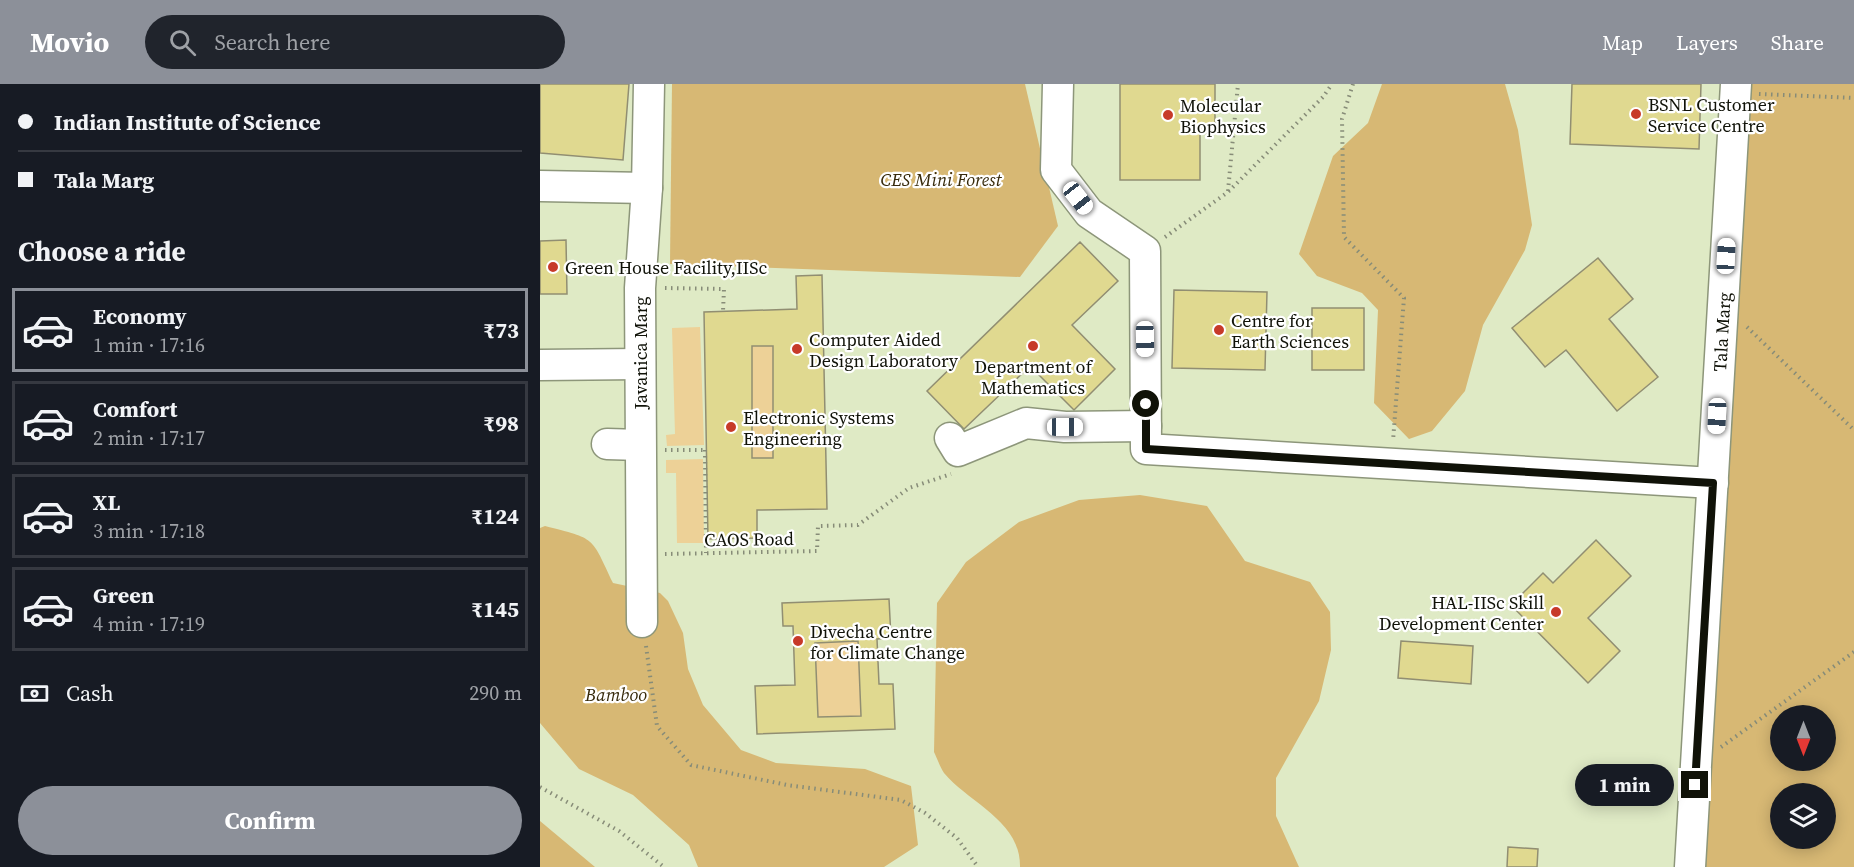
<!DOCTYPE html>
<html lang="en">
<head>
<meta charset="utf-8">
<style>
  body { margin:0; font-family:"Source Serif 4",serif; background:#20242c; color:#f1f3f6; height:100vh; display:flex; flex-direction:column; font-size:22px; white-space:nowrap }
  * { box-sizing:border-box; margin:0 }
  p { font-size:20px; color:#9ea1a6 }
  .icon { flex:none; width:33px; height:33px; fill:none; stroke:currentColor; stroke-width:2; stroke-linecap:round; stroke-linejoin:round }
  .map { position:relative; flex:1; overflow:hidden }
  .side { display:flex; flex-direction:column; background:#171b24; width:540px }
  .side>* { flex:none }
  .top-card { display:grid; align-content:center; height:132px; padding:0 18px; background:#171b24 }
  .needle { width:39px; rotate:180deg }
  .fabs { position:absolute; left:1230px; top:621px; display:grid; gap:12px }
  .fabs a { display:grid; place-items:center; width:66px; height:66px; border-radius:50%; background:#171b24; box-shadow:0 3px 15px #0003; font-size:30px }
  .end { position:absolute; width:27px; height:27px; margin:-14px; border:8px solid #101208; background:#fff; box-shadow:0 0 0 3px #fff }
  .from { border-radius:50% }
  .bubble { position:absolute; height:42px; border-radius:21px; background:#171b24; box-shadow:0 3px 15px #0003; font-size:20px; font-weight:700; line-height:42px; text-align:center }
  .car { position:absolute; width:18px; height:36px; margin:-18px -9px; border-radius:8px; box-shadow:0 0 4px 2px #0007; background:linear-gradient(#fff 24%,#345 0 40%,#fff 0 76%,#345 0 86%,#fff 0) }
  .top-card b { display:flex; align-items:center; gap:21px; height:57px; font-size:22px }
  .top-card b+b { border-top:2px solid #363941 }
  .top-card i { width:15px; height:15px; background:#f1f3f6 }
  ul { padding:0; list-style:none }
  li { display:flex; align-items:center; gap:18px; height:84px; margin:0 12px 9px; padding:0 6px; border:3px solid #363941; border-radius:0px }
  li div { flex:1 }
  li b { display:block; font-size:22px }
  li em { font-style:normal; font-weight:700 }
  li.active { border-color:#8c9099 }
  li>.icon { width:54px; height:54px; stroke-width:1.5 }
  h2 { padding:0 18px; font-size:27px; line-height:72px }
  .pay { display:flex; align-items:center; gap:15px; height:66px; padding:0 18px; font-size:22px }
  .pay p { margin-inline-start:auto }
  .action { display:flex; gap:12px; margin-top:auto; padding:12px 18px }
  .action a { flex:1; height:69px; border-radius:36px; background:#8c9099; color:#fff; font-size:24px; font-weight:700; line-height:69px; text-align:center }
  header { display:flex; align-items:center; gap:36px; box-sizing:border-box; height:84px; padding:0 30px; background:#8c9099; color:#fff }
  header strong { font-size:28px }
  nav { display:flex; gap:33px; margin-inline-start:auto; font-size:21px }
  .search { width:420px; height:54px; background:#20242c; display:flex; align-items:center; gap:15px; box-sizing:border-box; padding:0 21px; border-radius:33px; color:#9ea1a6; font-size:22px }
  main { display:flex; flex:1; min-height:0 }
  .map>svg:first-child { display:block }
  .built { fill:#dfeac5; fill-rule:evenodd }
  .green { fill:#edd197 }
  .forest { fill:#d7b874; fill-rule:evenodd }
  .building { fill:#e0d990; stroke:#918e72; stroke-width:1.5; fill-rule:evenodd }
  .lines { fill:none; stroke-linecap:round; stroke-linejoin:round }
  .minor-casing { stroke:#8d967a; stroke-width:33 }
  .path { stroke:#878c78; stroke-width:4; stroke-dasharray:1.5 4.5; stroke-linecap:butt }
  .minor { stroke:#fff; stroke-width:30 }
  .route { stroke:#101208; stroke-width:8 }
  .poi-dot { fill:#c73a29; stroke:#fff; stroke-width:2 }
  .labels { text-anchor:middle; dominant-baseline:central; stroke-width:4.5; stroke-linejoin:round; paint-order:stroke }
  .poi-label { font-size:18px; fill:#101208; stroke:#fff; text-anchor:start }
  .park-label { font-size:18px; font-style:italic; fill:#372a0b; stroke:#fff }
  .street-label { font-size:18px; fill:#101208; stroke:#fff }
</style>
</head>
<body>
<header>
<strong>Movio</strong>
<div class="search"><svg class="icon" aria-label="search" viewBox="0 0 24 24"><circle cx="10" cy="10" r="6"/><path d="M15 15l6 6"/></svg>Search here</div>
<nav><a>Map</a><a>Layers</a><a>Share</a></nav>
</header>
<main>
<section class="side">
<div class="top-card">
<b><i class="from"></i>Indian Institute of Science</b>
<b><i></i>Tala Marg</b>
</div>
<h2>Choose a ride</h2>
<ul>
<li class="active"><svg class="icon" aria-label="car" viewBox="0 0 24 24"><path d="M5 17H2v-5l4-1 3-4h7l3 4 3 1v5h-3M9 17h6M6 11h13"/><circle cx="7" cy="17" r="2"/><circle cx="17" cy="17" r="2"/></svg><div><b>Economy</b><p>1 min · 17:16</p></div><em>₹73</em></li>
<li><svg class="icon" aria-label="car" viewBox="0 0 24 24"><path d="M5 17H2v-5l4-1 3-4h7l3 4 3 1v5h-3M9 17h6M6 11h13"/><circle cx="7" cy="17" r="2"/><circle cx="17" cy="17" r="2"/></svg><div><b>Comfort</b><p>2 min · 17:17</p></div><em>₹98</em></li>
<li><svg class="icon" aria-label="car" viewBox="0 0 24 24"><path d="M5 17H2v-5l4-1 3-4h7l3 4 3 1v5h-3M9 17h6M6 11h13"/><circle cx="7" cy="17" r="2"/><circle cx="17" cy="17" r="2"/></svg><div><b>XL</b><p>3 min · 17:18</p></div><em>₹124</em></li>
<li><svg class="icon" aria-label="car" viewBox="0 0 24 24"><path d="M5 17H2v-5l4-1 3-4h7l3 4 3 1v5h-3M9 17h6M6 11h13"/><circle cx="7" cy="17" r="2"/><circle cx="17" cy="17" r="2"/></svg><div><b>Green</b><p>4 min · 17:19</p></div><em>₹145</em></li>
</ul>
<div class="pay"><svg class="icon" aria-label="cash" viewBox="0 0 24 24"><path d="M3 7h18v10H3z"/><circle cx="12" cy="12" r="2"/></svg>Cash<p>290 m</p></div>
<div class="action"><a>Confirm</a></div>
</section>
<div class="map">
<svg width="1314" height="783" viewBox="0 0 1314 783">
  <rect width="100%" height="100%" fill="#ecf5d7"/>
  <path class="built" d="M 0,0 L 1314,0 L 1314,783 L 0,783 ZM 1240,632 L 1286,632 L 1286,676 L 1240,676 ZM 1240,710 L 1286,710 L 1286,754 L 1240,754 Z"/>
  <g class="green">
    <path d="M 160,243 L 164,361 L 127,362 L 126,351 L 135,350 L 132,244 Z"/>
    <rect x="212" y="262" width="21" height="112"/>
    <path d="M 163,375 L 164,459 L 137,459 L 136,389 L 126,389 L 126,376 Z"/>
    <path d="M 318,557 L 321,632 L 278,633 L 275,559 Z"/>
  </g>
  <g class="forest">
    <path d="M 132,0 L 485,0 L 518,142 L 480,193 L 130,180 Z"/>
    <path d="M 842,0 L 965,0 L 978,46 L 992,141 L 985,166 L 943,241 L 925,307 L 892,347 L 869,355 L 834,319 L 838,226 L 822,209 L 777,192 L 759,170 L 793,72 L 828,39 Z"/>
    <path d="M 1196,0 L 1314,0 L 1314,783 L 1150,783 ZM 1240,632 L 1286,632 L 1286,676 L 1240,676 ZM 1240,710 L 1286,710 L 1286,754 L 1240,754 Z"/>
    <path d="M 600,411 L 667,422 L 705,477 L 770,498 L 790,528 L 791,566 L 779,617 L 736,694 L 736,732 L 759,783 L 480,783 C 481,737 429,719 404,689 C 400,683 397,674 394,668 L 397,519 L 426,478 L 479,438 L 539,416 Z"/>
    <path d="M 5,442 C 56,455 51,452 73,499 L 120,509 L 128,517 L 143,549 L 148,585 L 163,621 L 201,666 L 236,679 L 325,685 L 371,702 L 378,761 L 344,783 L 158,783 L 149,761 L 93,711 L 39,685 L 0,639 L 0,444 Z"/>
    <path d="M 0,737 L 55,783 L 0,783 Z"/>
  </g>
  <g class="building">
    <path d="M 0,0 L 89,0 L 83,76 L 0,69 Z"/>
    <path d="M 580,0 L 675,0 L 675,49 L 660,49 L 660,96 L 580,96 Z"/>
    <path d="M 1032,0 L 1161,0 L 1159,65 L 1030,60 Z"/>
    <path d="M 26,156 L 27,210 L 0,210 L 0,157 Z"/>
    <path d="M 540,158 L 578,197 L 532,241 L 575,285 L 534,326 L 490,282 L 424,345 L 387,307 Z"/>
    <path d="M 1058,174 L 1093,215 L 1069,235 L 1118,293 L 1077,327 L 1026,266 L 1005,283 L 972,244 Z"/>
    <path d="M 282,191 L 287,425 L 217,426 L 217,454 L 168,455 L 164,228 L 257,225 L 256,192 ZM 212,262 L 233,262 L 233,374 L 212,374 Z"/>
    <path d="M 634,206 L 727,208 L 725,286 L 632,284 Z"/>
    <rect x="772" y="224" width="52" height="62"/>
    <path d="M 1056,456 L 1091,492 L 1048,534 L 1080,567 L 1048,599 L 971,521 L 1003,489 L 1013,499 Z"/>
    <path d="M 349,515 L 351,554 L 337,555 L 339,600 L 353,600 L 355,645 L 217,650 L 215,602 L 255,601 L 253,542 L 243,542 L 242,519 ZM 318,557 L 321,632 L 278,633 L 275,559 Z"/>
    <path d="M 861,557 L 933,562 L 931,600 L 858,594 Z"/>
    <path d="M 968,763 L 998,765 L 997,783 L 967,783 Z"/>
  </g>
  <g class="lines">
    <defs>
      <g id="minor">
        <path d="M 518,0 L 516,86 L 549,129 L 605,167 L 606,365 L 1173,399"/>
        <path d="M 0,102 L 107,104"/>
        <path d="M 0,281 L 100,280"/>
        <path d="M 410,354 L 418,367 L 486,339 L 525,343 L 606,342"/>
        <path d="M 67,360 L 100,361"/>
        <path d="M 102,538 L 100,204 L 107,104 L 109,0"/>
        <path id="s1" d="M 1150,783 L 1196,0"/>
      </g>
    </defs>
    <use href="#minor" class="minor-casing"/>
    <g class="path">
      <path d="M 813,0 L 802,35 L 804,153 L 864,214 L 853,357"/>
      <path d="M 1219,10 L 1314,14"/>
      <path d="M 688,107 L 698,0"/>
      <path d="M 625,153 L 688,108 L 783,13 L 792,0"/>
      <path d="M 125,204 L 184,205 L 183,227"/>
      <path d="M 1207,243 L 1314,346"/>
      <path d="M 125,366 L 166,366"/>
      <path d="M 165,366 L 166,469"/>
      <path d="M 125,470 L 277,467 L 278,442 L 318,441 L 369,404 L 411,390"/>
      <path d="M 106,562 L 117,642 L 151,681 L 247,701 L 361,716 L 385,729 L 417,754 L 438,783"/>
      <path d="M 1181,663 L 1314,568"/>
      <path d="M 0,703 L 79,747 L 124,783"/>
    </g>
    <use href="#minor" class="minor"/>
  </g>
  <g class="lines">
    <path class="route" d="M 606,320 L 606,365 L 1173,399 L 1155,701"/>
  </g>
  <g class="poi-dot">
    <circle cx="1096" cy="30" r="6"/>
    <circle cx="628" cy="31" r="6"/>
    <circle cx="13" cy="183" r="6"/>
    <circle cx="679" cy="246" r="6"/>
    <circle cx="493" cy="262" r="6"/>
    <circle cx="257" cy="265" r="6"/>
    <circle cx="191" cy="343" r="6"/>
    <circle cx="1016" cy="528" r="6"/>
    <circle cx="258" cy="557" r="6"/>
  </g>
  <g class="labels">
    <g class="poi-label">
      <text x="1108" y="20">BSNL Customer<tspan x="1108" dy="21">Service Centre</tspan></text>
      <text x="640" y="21">Molecular<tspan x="640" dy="21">Biophysics</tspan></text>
      <text x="25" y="183">Green House Facility,IISc</text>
      <text x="691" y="236">Centre for<tspan x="691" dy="21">Earth Sciences</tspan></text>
      <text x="269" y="255">Computer Aided<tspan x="269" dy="21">Design Laboratory</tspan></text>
      <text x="493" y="282" text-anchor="middle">Department of<tspan x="493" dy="21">Mathematics</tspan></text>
      <text x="203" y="333">Electronic Systems<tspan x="203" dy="21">Engineering</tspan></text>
      <text x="1004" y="518" text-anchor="end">HAL-IISc Skill<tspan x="1004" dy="21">Development Center</tspan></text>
      <text x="270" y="547">Divecha Centre<tspan x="270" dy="21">for Climate Change</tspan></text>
    </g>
    <g class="park-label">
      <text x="401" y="95">CES Mini Forest</text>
      <text x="76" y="610">Bamboo</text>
    </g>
    <g class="street-label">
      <text stroke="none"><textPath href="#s1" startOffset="536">Tala Marg</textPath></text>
      <text transform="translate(100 269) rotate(-90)">Javanica Marg</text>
      <text transform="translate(209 455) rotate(-1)">CAOS Road</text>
    </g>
  </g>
</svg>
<div class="fabs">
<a><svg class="needle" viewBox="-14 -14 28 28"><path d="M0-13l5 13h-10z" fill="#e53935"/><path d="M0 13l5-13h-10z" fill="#9ea1a6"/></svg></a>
<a><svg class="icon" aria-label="layers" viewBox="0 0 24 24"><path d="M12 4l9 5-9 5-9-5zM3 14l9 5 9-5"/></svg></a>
</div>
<i class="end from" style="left:606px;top:320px"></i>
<i class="end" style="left:1155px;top:701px"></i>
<div class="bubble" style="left:1035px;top:680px;width:99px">1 min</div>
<i class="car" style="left:538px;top:114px;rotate:142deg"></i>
<i class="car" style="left:1186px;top:172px;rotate:3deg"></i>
<i class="car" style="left:605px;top:255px;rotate:179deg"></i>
<i class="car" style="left:1177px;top:332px;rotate:183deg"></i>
<i class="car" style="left:525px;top:343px;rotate:90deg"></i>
</div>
</main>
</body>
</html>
